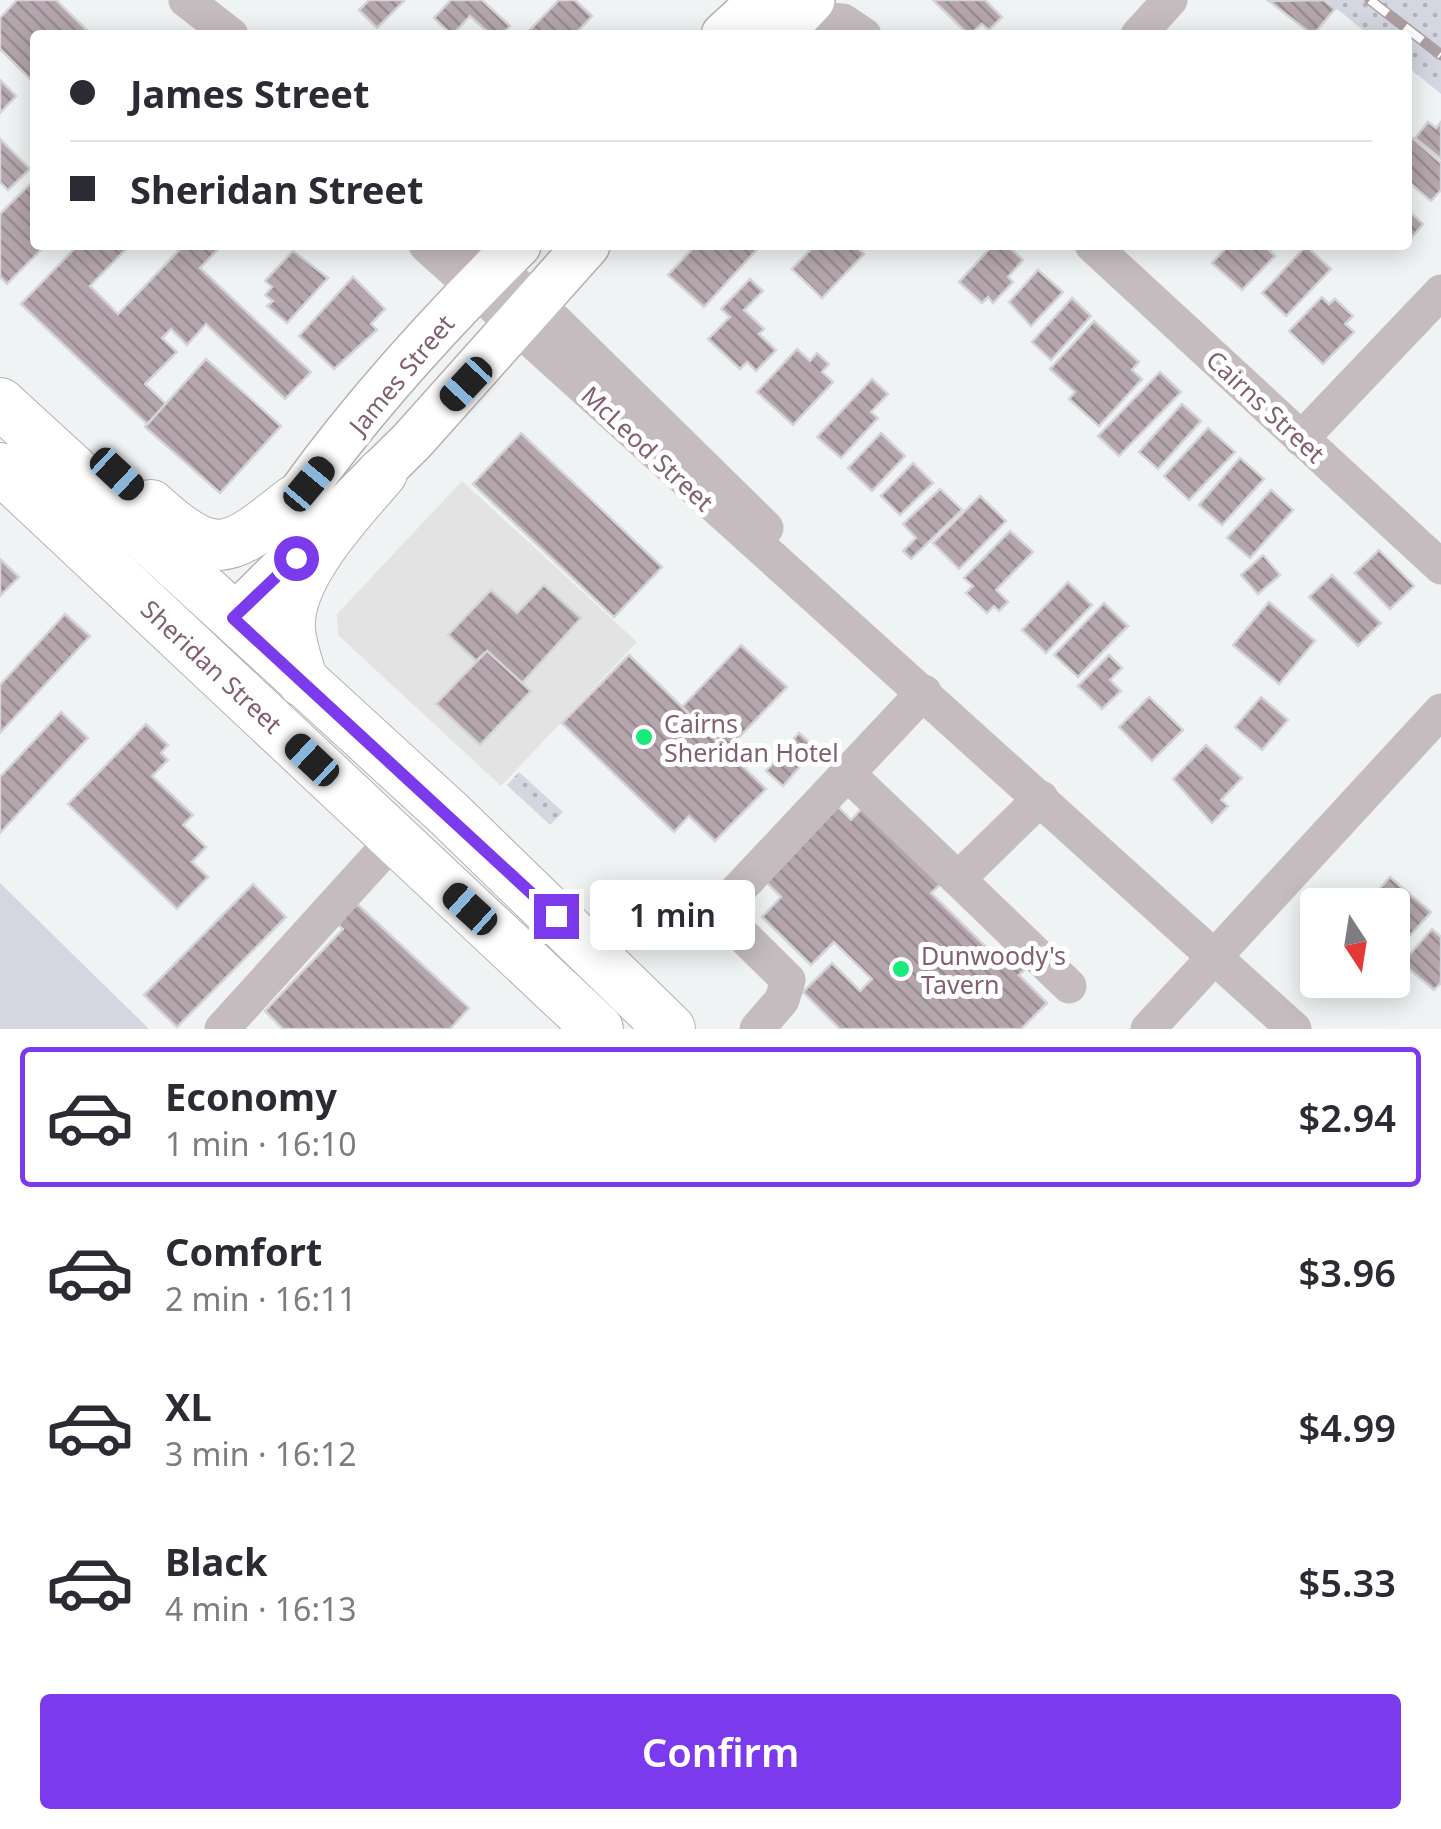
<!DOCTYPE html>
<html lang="en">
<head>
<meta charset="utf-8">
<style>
  body { margin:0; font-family:"Noto Sans",sans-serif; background:#f2f2f3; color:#2b2b33; height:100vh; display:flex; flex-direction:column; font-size:38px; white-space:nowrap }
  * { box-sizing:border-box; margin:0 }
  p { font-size:32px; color:#7c7c81 }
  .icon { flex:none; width:55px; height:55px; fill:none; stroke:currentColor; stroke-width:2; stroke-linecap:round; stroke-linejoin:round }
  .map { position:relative; height:1029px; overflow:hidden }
  .drawer { display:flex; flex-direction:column; background:#fff; flex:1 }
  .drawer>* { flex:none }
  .banner { position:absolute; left:30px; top:30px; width:1382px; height:220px; border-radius:10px; box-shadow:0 5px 25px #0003; display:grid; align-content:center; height:220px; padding:0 40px; background:#fff }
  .needle { width:65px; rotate:168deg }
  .tools { position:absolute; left:1300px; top:888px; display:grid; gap:20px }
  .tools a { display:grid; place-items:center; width:110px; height:110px; border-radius:10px; background:#fff; box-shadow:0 5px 25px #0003; font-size:50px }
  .end { position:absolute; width:45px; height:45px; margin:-22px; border:12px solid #7c3aed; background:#fff; box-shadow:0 0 0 5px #fff }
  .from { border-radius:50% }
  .bubble { position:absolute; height:70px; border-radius:10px; background:#fff; box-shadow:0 5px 25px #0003; font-size:32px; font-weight:600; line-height:70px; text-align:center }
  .car { position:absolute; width:30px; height:60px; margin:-30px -15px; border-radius:12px; box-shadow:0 0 8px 2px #0007; background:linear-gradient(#222 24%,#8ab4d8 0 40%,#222 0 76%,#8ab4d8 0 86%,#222 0) }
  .banner b { display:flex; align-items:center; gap:35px; height:95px; font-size:38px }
  .banner b+b { border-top:2px solid #e1e1e2 }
  .banner i { width:25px; height:25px; background:#2b2b33 }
  ul { padding:18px 0 0; list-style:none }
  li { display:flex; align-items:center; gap:30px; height:140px; margin:0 20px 15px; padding:0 20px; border:5px solid transparent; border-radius:10px }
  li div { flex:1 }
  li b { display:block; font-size:38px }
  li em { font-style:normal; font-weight:600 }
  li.active { border-color:#7c3aed }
  li>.icon { width:90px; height:90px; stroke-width:1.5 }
  .cta { display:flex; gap:20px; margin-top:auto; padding:20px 40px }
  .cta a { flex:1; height:115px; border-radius:10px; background:#7c3aed; color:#fff; font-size:40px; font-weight:600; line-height:115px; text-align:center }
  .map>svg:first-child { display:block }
  .built { fill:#e3e3e4 }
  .grass { fill:url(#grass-dots) }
  .park { fill:#d5d7e0 }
  .building { fill:url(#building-back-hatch); stroke:#d2d4d5; stroke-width:2.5 }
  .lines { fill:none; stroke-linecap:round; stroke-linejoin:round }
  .major-casing { stroke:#b9afb3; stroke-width:48 }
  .highway-casing { stroke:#b7afb2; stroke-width:52 }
  .minor { stroke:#c5bcbf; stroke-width:35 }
  .major { stroke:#fff; stroke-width:45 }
  .highway { stroke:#fff; stroke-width:50 }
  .rail-casing { stroke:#ac9fa3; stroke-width:11 }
  .rail { stroke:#fff; stroke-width:8; stroke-dasharray:22; stroke-linecap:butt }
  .route { stroke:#7c3aed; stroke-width:12 }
  .poi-dot { fill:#1ae97b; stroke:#fff; stroke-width:4 }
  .labels { text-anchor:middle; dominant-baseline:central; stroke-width:10; stroke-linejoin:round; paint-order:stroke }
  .street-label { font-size:25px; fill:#82616c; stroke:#fff }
  .poi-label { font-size:25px; fill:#82616c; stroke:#fff; text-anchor:start }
</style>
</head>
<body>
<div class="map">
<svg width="1441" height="1029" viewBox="0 0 1441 1029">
  <defs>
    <pattern id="grass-dots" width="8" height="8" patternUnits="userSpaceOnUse" patternTransform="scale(2.5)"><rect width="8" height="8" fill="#d5d7e0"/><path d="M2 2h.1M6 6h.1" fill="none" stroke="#b2b2ba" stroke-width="1.8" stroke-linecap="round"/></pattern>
    <pattern id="building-back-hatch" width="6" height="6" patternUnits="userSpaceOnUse" patternTransform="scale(2.5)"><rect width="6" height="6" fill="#b4a6ac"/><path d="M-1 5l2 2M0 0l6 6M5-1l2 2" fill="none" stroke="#988b90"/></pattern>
  </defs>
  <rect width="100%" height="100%" fill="#eff3f4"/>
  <path class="built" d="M 462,481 L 637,642 L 501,786 L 338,635 L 337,614 Z"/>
  <g class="grass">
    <path d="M 1326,0 L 1441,0 L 1441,94 L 1408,67 L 1408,35 L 1369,35 Z"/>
    <path d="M 519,772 L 563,812 L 550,825 L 507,785 Z"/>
  </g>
  <path class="park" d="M 0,883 L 149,1029 L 0,1029 Z"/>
  <g class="building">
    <path d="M 17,0 L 56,0 L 92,35 L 35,35 L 35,84 L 0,49 L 0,18 Z"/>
    <path d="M 369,0 L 403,0 L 404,1 L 377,28 L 359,10 Z"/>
    <path d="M 451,0 L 482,0 L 510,26 L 502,35 L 491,35 L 470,16 L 452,35 L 434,18 Z"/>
    <path d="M 559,0 L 575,0 L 592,16 L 574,35 L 525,35 Z"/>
    <path d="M 933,0 L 985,0 L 1002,17 L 989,30 L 982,24 L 969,35 Z"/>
    <path d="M 1324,0 L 1335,9 L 1313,35 L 1269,1 Z"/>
    <path d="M 0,80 L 16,96 L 0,113 Z"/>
    <path d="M 1428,122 L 1436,128 L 1441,122 L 1441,159 L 1415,138 Z"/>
    <path d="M 1408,134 L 1441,163 L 1441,190 L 1431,201 L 1408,181 Z"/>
    <path d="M 0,139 L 30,169 L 8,190 L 0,182 Z"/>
    <path d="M 35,179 L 35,245 L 46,245 L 7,284 L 0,277 L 0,214 Z"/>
    <path d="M 1408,210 L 1423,224 L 1408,242 Z"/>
    <path d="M 78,245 L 130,245 L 90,286 L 118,314 L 184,245 L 222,245 L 200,268 L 311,372 L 285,399 L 206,324 L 187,345 L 171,329 L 162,338 L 177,352 L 145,384 L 166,404 L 147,424 L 21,304 Z"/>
    <path d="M 696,245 L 761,245 L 704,307 L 668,275 Z"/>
    <path d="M 815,245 L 855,245 L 864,254 L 822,298 L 792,269 Z"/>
    <path d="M 993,245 L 1007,245 L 1023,260 L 1008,277 L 1013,282 L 993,303 L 988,297 L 982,303 L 959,282 Z"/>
    <path d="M 1229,245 L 1273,245 L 1268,249 L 1275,256 L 1242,290 L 1212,263 Z"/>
    <path d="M 1306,246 L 1331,269 L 1286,316 L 1262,293 Z"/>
    <path d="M 293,251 L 328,278 L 287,323 L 267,306 L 273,301 L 265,295 L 272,287 L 265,281 Z"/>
    <path d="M 1038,270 L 1063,292 L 1031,326 L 1009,302 Z"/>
    <path d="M 353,277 L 385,309 L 371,324 L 377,330 L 334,369 L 299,336 Z"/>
    <path d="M 750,279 L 763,291 L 744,310 L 764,329 L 759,334 L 776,350 L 756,371 L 747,362 L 740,369 L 708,339 L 730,317 L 721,309 Z"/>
    <path d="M 1322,297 L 1329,304 L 1335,299 L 1353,316 L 1345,324 L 1354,332 L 1323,364 L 1289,331 Z"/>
    <path d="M 1072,298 L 1091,316 L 1051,360 L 1032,342 Z"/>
    <path d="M 1094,321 L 1139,362 L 1132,370 L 1142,379 L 1099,426 L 1069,399 L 1075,392 L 1050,369 Z"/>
    <path d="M 797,349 L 810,361 L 817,353 L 829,364 L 822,372 L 833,382 L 793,425 L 757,392 Z"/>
    <path d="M 206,359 L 281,426 L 220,493 L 145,427 Z"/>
    <path d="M 1160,372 L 1181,392 L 1119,456 L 1098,436 Z"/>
    <path d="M 872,379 L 888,394 L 871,412 L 878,418 L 841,458 L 817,437 Z"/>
    <path d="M 1182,404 L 1201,421 L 1158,469 L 1139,452 Z"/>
    <path d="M 1208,428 L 1235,452 L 1189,500 L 1164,476 Z"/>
    <path d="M 521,433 L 662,567 L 614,617 L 473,484 Z"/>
    <path d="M 881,433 L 905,456 L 872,491 L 848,468 Z"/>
    <path d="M 1240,458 L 1264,479 L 1222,525 L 1199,505 Z"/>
    <path d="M 913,463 L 933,483 L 900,515 L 881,496 Z"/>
    <path d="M 940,489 L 962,510 L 911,559 L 903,551 L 916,538 L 903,524 Z"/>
    <path d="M 1271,490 L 1293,510 L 1250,558 L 1227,538 Z"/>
    <path d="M 980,496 L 1006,521 L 959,569 L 933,543 Z"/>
    <path d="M 1010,531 L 1033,552 L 996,590 L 1008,602 L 999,611 L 994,606 L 987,613 L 966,593 L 973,586 L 964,578 Z"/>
    <path d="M 1379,550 L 1414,586 L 1390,609 L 1355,573 Z"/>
    <path d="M 1263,555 L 1280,575 L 1258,594 L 1241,575 Z"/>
    <path d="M 0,559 L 19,577 L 0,596 Z"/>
    <path d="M 1332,575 L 1381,623 L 1358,646 L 1309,597 Z"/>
    <path d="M 1068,582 L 1092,605 L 1046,653 L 1022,630 Z"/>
    <path d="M 544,585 L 581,618 L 522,683 L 487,651 L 476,661 L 448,635 L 491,590 L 517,613 Z"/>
    <path d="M 1269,602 L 1315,641 L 1279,684 L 1233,645 Z"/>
    <path d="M 1104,603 L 1128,626 L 1078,677 L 1054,655 Z"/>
    <path d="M 65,614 L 90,636 L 0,733 L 0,685 Z"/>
    <path d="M 741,645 L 787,687 L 727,750 L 682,707 Z"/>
    <path d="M 487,651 L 531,691 L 480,745 L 436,704 Z"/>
    <path d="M 629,655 L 766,789 L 715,841 L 689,816 L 674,832 L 562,723 Z"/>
    <path d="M 1109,655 L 1122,668 L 1110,680 L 1121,691 L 1102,709 L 1078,686 Z"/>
    <path d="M 1149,697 L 1183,730 L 1152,761 L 1119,727 Z"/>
    <path d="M 1261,697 L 1288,720 L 1262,750 L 1235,727 Z"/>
    <path d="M 61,712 L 88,738 L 0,833 L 0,777 Z"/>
    <path d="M 146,724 L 168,745 L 161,753 L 168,760 L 152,776 L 193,815 L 183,825 L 206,847 L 192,862 L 208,877 L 177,909 L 68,804 Z"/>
    <path d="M 799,733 L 816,748 L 783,786 L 766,771 Z"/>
    <path d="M 1206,745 L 1242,778 L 1221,800 L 1228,806 L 1212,823 L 1173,779 Z"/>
    <path d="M 835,804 L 851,820 L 866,804 L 944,881 L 931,893 L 1000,961 L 1016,944 L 1033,961 L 1019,975 L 1047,1003 L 1021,1029 L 840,1029 L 803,992 L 832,963 L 860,991 L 872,979 L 834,942 L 811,965 L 762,917 L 781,897 L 762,878 Z"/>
    <path d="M 1390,877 L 1431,912 L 1392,956 L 1392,905 L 1365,905 Z"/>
    <path d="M 253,884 L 286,917 L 177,1027 L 144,995 Z"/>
    <path d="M 357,904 L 469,1008 L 450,1029 L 283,1029 L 265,1011 L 343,929 L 338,924 Z"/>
    <path d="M 1432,929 L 1441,937 L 1441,983 L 1434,990 L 1402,963 Z"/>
  </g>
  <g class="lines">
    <defs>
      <g id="major">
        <path d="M 724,35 L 762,0"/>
        <path d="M 779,35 L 812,0"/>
        <path d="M 275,531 C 341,431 432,330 518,245"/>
        <path d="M 233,618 L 412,441 L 587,245"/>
      </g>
      <g id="highway">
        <path d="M 0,403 L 449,814 L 670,1029"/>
        <path d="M 0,468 L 598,1029"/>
        <path d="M 151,505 C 217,566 230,551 295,500"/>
        <path d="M 303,682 C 298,663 288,640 290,620 C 293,570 350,510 382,473"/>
      </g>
    </defs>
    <use href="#major" class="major-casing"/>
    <use href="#highway" class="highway-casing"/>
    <g class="minor">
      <path d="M 186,0 L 231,35"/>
      <path d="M 795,18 L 843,21 L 864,35"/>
      <path d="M 1138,35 L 1170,0"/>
      <path d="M 426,245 L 1294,1029"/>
      <path d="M 472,245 L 537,303 L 766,528"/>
      <path d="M 1092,245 L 1441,567"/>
      <path d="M 1301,439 L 1441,292"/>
      <path d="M 848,774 L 958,879 L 1041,798"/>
      <path d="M 958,879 L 1069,986"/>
      <path d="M 222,1029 L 395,838"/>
      <path d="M 757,1029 L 782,1000 L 788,980 L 718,911 L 924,692"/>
      <path d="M 1148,1029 L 1441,711"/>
    </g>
    <use href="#major" class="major"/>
    <use href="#highway" class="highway"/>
    <defs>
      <path id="rail" d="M 1370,0 L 1441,55"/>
    </defs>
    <use href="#rail" class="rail-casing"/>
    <use href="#rail" class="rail"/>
  </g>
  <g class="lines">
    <path class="route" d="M 296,558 L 233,618 L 556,916"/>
  </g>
  <g class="poi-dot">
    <circle cx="644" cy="737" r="10"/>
    <circle cx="901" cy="969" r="10"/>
  </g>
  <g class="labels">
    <g class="street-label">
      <text transform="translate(401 374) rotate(-50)">James Street</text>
      <text transform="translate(1266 406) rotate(43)">Cairns Street</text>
      <text transform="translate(648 448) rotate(43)">McLeod Street</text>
      <text transform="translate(212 666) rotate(43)">Sheridan Street</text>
    </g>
    <g class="poi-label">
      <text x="664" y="723">Cairns<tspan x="664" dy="29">Sheridan Hotel</tspan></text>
      <text x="921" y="955">Dunwoody's<tspan x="921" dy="29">Tavern</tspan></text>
    </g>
  </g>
</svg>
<div class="tools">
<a><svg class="needle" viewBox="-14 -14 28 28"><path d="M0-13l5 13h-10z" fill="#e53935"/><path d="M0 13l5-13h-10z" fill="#7c7c81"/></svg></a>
</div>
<i class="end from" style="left:296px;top:558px"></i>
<i class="end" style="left:556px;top:916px"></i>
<div class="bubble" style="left:590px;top:880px;width:165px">1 min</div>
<i class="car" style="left:466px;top:384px;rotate:223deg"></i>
<i class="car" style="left:117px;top:474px;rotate:133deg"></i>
<i class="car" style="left:309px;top:484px;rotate:40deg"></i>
<i class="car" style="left:312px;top:760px;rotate:313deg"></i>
<i class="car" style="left:470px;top:909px;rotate:312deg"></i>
<div class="banner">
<b><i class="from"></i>James Street</b>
<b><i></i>Sheridan Street</b>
</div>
</div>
<section class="drawer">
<ul>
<li class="active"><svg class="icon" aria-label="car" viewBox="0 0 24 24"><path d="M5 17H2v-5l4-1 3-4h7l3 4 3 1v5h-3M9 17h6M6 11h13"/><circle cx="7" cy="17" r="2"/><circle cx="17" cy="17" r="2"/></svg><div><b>Economy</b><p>1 min · 16:10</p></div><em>$2.94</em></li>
<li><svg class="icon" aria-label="car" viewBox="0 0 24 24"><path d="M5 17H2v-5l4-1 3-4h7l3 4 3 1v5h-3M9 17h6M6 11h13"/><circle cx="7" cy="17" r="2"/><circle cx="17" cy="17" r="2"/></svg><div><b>Comfort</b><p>2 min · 16:11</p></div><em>$3.96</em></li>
<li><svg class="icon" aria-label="car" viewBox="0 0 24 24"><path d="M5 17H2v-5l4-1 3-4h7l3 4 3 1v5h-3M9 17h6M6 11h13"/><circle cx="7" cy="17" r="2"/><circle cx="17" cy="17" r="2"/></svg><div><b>XL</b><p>3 min · 16:12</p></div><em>$4.99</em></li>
<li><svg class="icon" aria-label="car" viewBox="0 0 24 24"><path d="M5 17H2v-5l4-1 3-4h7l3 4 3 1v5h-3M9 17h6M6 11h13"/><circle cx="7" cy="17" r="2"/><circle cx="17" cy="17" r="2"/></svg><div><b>Black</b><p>4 min · 16:13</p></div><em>$5.33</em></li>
</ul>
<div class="cta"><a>Confirm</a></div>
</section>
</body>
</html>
